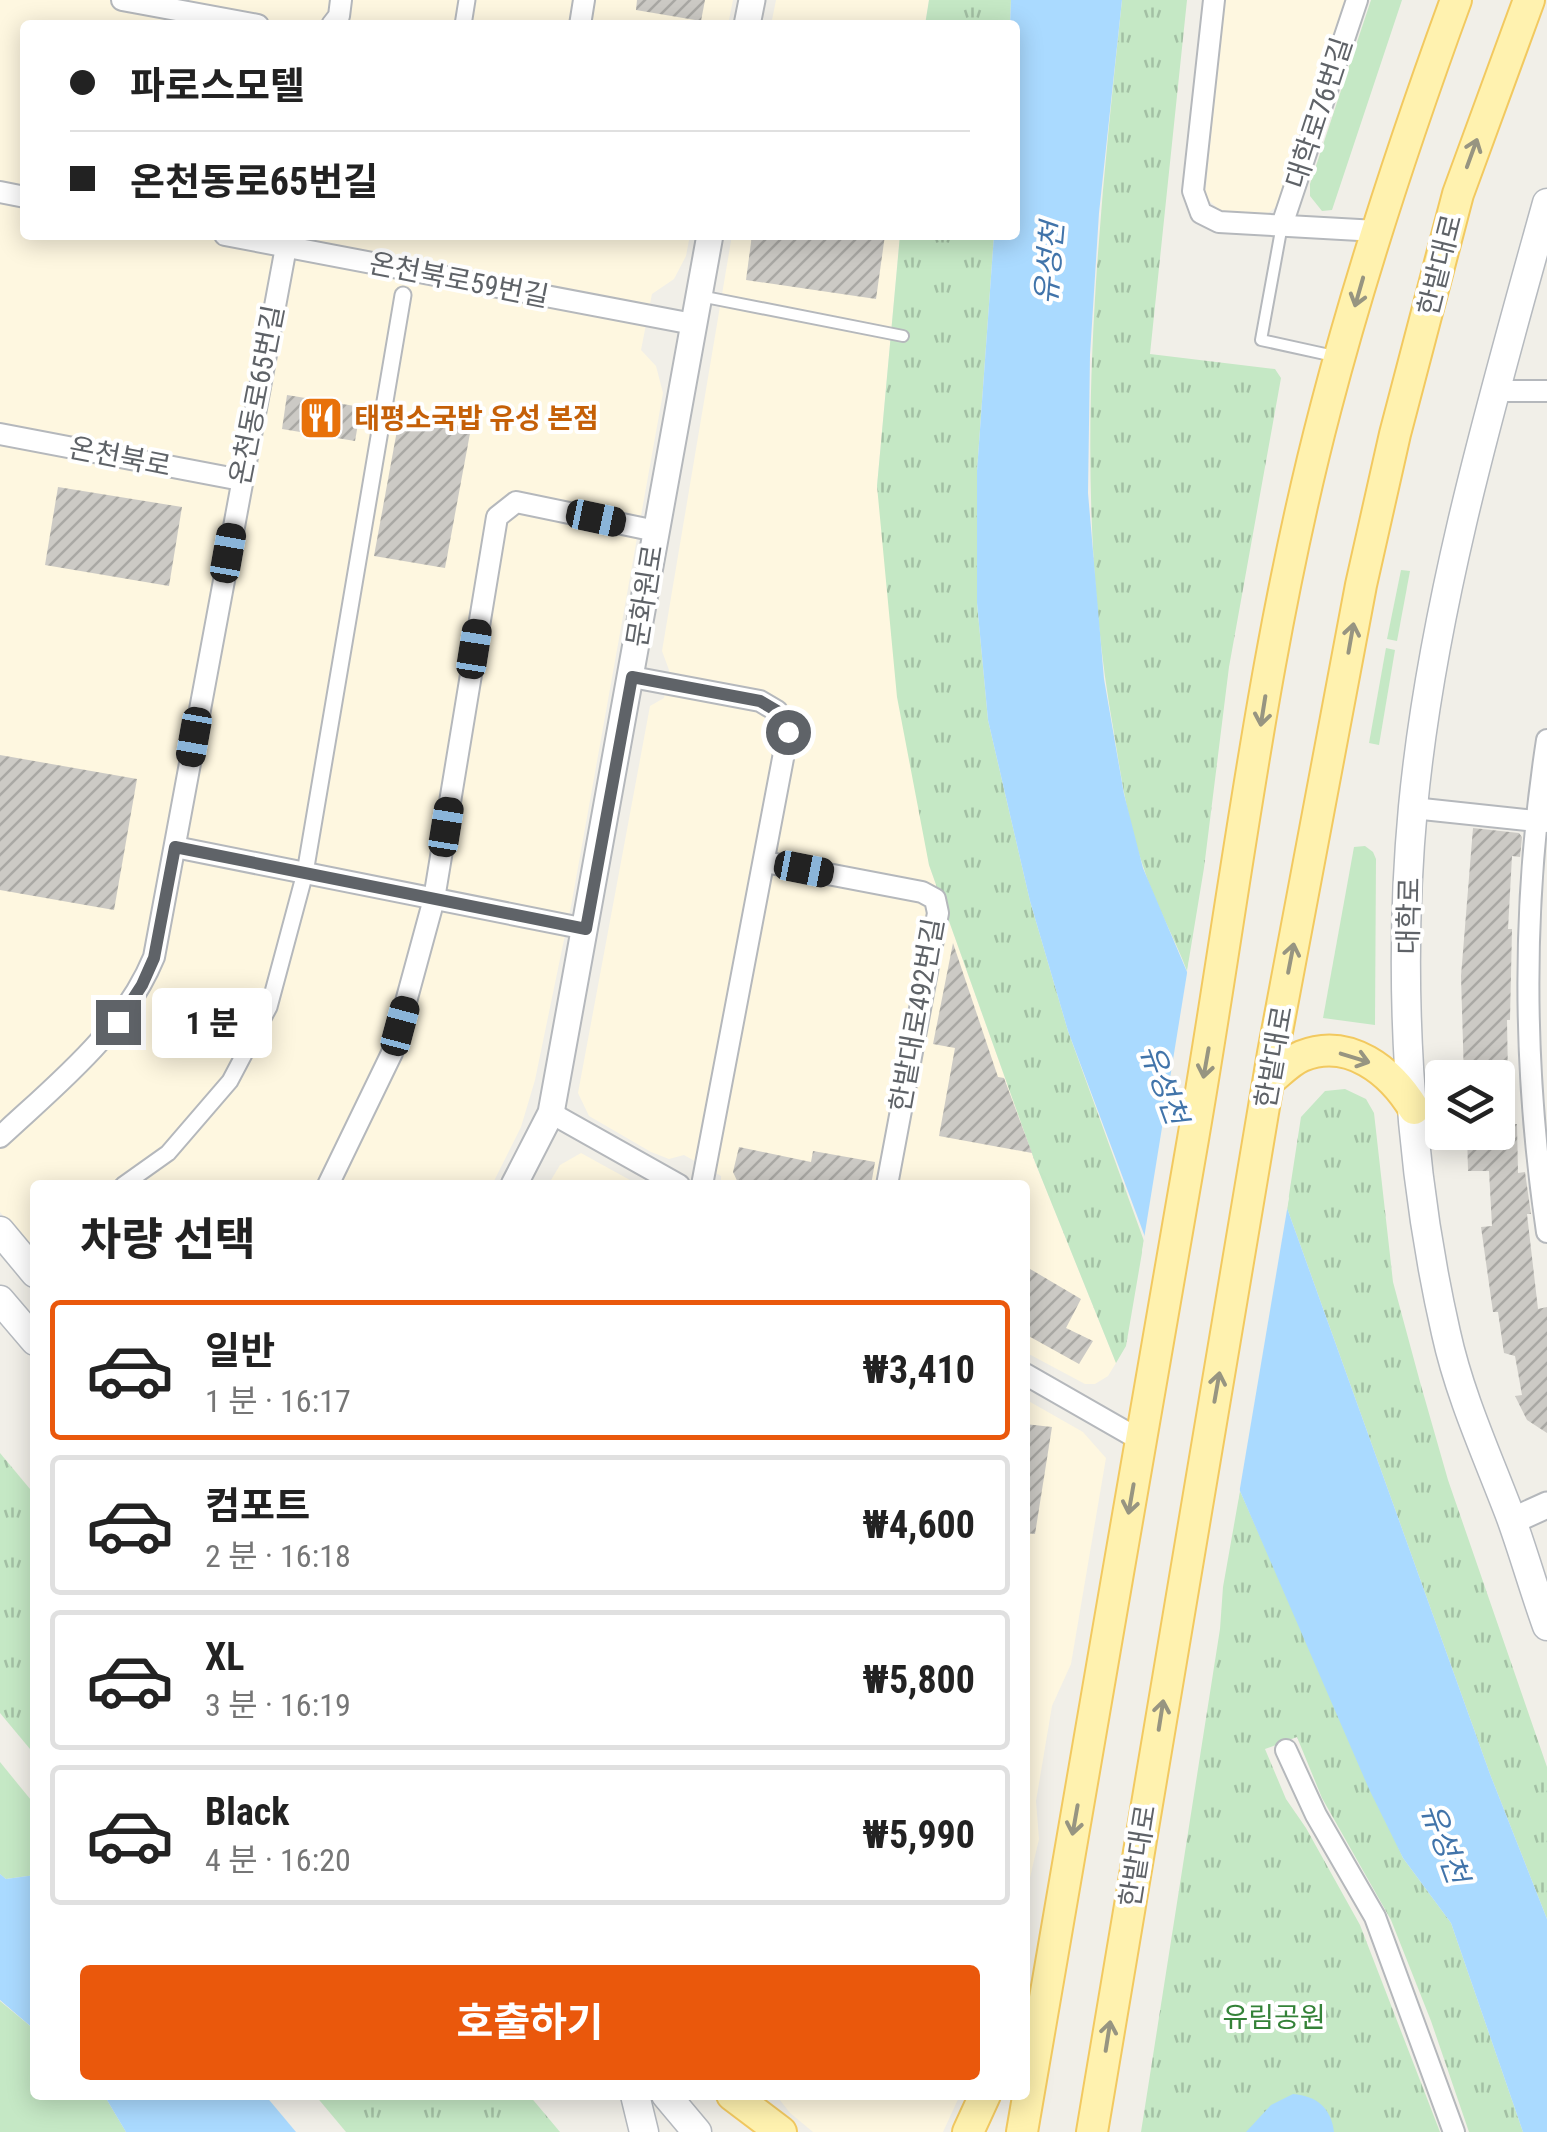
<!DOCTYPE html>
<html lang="ko">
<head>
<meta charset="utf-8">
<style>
  body { margin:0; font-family:"Roboto Condensed","Noto Sans KR",sans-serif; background:#f2f2f2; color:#222; height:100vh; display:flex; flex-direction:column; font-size:38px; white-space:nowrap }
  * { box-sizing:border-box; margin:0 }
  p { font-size:32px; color:#767676 }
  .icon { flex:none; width:55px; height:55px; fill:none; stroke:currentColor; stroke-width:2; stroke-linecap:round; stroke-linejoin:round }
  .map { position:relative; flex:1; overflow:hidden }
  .sheet { position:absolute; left:30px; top:1180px; width:1000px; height:920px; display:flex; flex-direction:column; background:#fff; border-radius:10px; box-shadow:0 5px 25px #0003 }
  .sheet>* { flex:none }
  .banner { position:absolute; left:20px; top:20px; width:1000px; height:220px; border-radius:10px; box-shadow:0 5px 25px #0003; display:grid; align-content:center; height:220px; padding:0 50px; background:#fff }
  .fabs { position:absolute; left:1425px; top:1060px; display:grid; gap:20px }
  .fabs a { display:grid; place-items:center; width:90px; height:90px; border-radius:10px; background:#fff; box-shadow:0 5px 25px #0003; font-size:50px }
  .end { position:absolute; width:45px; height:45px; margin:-22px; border:12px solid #5f6368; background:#fff; box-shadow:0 0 0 5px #fff }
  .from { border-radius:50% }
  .bubble { position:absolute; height:70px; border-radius:10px; background:#fff; box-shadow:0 5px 25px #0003; font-size:32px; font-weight:700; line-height:70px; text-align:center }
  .car { position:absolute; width:30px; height:60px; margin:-30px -15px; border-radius:12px; box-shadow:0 0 8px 2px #0007; background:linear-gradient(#222 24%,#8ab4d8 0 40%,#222 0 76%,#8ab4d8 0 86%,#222 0) }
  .banner b { display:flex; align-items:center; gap:35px; height:95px; font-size:38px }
  .banner b+b { border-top:2px solid #e0e0e0 }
  .banner i { width:25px; height:25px; background:#222 }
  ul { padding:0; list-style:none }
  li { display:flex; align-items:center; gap:30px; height:140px; margin:0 20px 15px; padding:0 30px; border:5px solid #e0e0e0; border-radius:10px }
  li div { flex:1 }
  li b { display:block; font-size:38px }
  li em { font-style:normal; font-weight:700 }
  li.selected { border-color:#ea580c }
  li>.icon { width:90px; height:90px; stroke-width:1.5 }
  h2 { padding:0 50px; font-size:45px; line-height:120px }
  .cta { display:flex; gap:20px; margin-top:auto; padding:20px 50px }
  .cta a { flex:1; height:115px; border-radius:10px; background:#ea580c; color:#fff; font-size:40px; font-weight:700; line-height:115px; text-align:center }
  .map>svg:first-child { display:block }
  .commercial { fill:#fef7e0 }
  .green { fill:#c5e8c5 }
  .park { fill:url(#park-tufts) }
  .water { fill:#aadaff }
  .pier { fill:#f1efe8 }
  .building { fill:url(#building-hatch) }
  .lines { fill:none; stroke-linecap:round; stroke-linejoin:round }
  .service-casing { stroke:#b5b8bc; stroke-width:14 }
  .pedestrian-casing { stroke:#b5b8bc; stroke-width:19 }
  .minor-casing { stroke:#b5b8bc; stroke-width:24 }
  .tertiary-casing { stroke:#b5b8bc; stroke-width:29 }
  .secondary-casing { stroke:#b6babf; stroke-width:31 }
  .primary-casing { stroke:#f2c960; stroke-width:34 }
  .service { stroke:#fff; stroke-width:10 }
  .pedestrian { stroke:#fff; stroke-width:15 }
  .minor { stroke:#fff; stroke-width:20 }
  .tertiary { stroke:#fff; stroke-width:25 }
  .secondary { stroke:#fff; stroke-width:28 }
  .primary { stroke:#fff2af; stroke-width:30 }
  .oneway { stroke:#979581 }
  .route { stroke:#5f6368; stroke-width:12 }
  .labels { text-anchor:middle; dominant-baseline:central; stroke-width:8; stroke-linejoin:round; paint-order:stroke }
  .street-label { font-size:28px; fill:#5f6368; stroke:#fff }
  .food-label { font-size:28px; font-weight:bold; fill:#c56008; stroke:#fff; text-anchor:start }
  .park-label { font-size:28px; fill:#348238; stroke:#fff }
  .water-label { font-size:30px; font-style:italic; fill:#4174aa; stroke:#fff }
</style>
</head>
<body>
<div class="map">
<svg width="1547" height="2132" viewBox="0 0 1547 2132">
  <defs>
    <pattern id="park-tufts" width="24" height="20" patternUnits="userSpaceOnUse" patternTransform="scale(2.5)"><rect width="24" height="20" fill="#c5e8c5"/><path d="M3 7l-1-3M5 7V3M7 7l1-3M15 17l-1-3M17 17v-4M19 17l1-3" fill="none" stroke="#a3c0a4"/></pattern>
    <pattern id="building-hatch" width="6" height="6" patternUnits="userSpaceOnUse" patternTransform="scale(2.5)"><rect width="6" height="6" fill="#cccac5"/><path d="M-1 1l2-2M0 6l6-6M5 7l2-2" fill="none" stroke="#a9a8a4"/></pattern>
  </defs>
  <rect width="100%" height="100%" fill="#f1efe8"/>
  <g class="commercial">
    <path d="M 0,0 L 733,0 L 728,25 L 25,25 L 25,235 L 690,235 L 686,256 L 674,279 L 652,294 L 641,350 L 656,366 L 663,393 L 572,901 L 535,1080 L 521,1127 L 492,1185 L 35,1185 L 35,1253 L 0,1212 Z"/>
    <path d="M 776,0 L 929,0 L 925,25 L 771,25 Z"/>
    <path d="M 1224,0 L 1345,0 L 1278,205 L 1266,215 L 1222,212 L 1205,197 Z"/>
    <path d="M 732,235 L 900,235 L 877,486 L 929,865 L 1035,1162 L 1116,1363 L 1108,1376 L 1095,1384 L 1085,1384 L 1025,1352 L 1025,1185 L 721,1185 L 721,1176 L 684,1155 L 669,1159 L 651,1152 L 589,1116 L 578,1093 L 650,706 L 664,698 L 669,670 L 662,651 Z"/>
    <path d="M 581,1153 L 639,1185 L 548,1185 L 560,1165 Z"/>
    <path d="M 1025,1399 L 1083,1432 L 1106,1458 L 1071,1664 L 1052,1706 L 1036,1801 L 1039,1839 L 1025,1899 Z"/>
    <path d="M 776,2095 L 960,2095 L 943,2132 L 813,2132 L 790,2113 Z"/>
  </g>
  <g class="green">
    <path d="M 1371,0 L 1402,0 L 1332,210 L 1322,211 L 1310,196 L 1310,184 Z"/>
    <path d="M 1401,570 L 1410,571 L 1397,641 L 1387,639 Z"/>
    <path d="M 1386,648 L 1395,650 L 1379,745 L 1369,743 Z"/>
    <path d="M 1365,846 L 1373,852 L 1376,859 L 1375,1025 L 1323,1018 L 1354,847 Z"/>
    <path d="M 0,1762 L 35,1805 L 35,1875 L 6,1879 L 0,1874 Z"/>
    <path d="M 0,2001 L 35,2030 L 35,2095 L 104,2095 L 126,2132 L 0,2132 Z"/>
  </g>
  <g class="park">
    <path d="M 929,0 L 1011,0 L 1010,25 L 925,25 Z"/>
    <path d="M 1122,0 L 1187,0 L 1150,354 L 1275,369 L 1281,378 L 1229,667 L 1204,868 L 1187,971 C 1174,936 1154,902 1143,866 C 1128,823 1121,777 1114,733 C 1070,488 1096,245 1122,0 Z"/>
    <path d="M 900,235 L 994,235 L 977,471 L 977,603 L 988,720 L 1030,901 L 1068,1031 L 1144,1241 L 1126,1346 L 1116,1363 L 1035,1162 L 929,865 L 897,697 L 877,486 Z"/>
    <path d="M 1345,1089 L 1366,1099 L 1374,1113 L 1393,1282 L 1420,1382 L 1448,1480 L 1547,1767 L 1547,1919 L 1490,1774 L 1287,1208 L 1301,1117 L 1325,1091 Z"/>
    <path d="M 0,1453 L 35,1495 L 35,1755 L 0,1713 Z"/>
    <path d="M 1240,1491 L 1403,1858 L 1451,1923 L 1523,2132 L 1469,2132 L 1431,2021 L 1391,1920 L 1322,1798 L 1297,1737 L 1265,1749 L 1286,1799 L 1306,1828 L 1360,1925 L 1440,2132 L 1141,2132 L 1220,1629 L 1223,1587 Z"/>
    <path d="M 315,2095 L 529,2095 L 560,2132 L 346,2132 Z"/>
  </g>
  <g class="water">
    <path d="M 1011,0 L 1122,0 L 1099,213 L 1090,355 L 1088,493 L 1104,679 L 1124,794 L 1143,868 L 1287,1208 L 1490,1774 L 1547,1919 L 1547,2132 L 1523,2132 L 1451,1923 L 1403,1858 L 1369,1789 L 1240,1491 L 1068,1031 L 1030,901 L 988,720 L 977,603 L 977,471 L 994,235 L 1015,235 L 1015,25 L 1010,25 Z"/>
    <path d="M 0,1874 L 6,1879 L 35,1875 L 35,2030 L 0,2000 Z"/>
    <path d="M 1293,2094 C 1317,2096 1331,2108 1334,2132 L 1246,2132 L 1271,2105 Z"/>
    <path d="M 104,2095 L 265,2095 L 296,2132 L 126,2132 Z"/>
  </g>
  <path class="pier" d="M 1189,961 L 1289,1198 L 1238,1500 L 1142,1251 Z"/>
  <g class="building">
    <path d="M 637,0 L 705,0 L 701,21 L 636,10 Z"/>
    <path d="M 752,235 L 885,235 L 876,299 L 746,280 Z"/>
    <path d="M 287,395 L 361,407 L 355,441 L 282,429 Z"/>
    <path d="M 400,414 L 471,428 L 445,568 L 374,556 Z"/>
    <path d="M 58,487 L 182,507 L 169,586 L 45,565 Z"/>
    <path d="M 0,755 L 137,779 L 114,910 L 0,890 Z"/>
    <path d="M 1473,828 L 1519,833 L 1522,837 L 1520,857 L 1512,856 L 1508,929 L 1512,929 L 1510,1020 L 1507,1020 L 1508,1078 L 1464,1078 L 1461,976 Z"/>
    <path d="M 953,943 L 998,1077 L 1004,1078 L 1032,1153 L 939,1136 L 955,1048 L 933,1044 Z"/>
    <path d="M 1498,1124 L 1517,1124 L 1518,1173 L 1525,1172 L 1531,1214 L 1527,1214 L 1538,1309 L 1547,1307 L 1547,1433 L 1527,1420 L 1515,1396 L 1522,1395 L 1515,1356 L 1504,1353 L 1498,1312 L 1493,1312 L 1481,1227 L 1492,1226 L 1489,1171 L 1468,1171 L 1467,1132 L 1498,1132 Z"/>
    <path d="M 739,1147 L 811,1162 L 813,1151 L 875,1162 L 871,1185 L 739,1185 L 733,1172 Z"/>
    <path d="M 1025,1266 L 1081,1299 L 1066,1328 L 1093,1341 L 1079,1364 L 1025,1334 Z"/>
    <path d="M 1025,1424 L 1052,1427 L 1035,1534 L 1025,1533 Z"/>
  </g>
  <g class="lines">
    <defs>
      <g id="service">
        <path d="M 1282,225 L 1261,340 L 1334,356"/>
        <path d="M 700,296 L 903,336"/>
      </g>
      <g id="pedestrian">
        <path d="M 463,25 L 467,0"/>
        <path d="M 123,1185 L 168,1153 L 230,1081 L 269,1007 L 305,873 L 403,295"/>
      </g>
      <g id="minor">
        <path d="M 122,0 L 258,25"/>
        <path d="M 1214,0 L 1193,191 L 1201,213 L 1219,222 L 1377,231"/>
        <path d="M 332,25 L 339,16 L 341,0"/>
        <path d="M 580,25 L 584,0"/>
        <path d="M 0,192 L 25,197"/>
        <path d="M 1282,225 L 1357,0"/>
        <path d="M 225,235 L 693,324"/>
        <path d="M 1496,391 L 1547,391"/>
        <path d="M 0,434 L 241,480"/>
        <path d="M 632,677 L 760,701 L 777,711 L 788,732 L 702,1185"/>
        <path d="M 1547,740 C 1522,902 1523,1070 1547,1232"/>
        <path d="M 1413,808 L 1545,822"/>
        <path d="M 175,847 L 586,929"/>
        <path d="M 765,862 L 922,892 L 935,899 L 938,913 L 887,1185"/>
        <path d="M 551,1113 L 679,1185"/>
        <path d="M 0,1137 C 58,1083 123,1032 154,957 L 286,247"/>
        <path d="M 328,1185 L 392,1053 L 434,899 L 497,517 L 516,502 L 656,531"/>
        <path d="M 1025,1374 L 1142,1441"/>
        <path d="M 1286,1750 L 1316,1815 L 1375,1917 L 1454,2132"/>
      </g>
      <g id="tertiary">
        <path d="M 747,25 L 752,0"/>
        <path d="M 514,1185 L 551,1113 L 710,235"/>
        <path d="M 1512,1521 L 1547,1505"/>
      </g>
      <g id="secondary">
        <path d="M 1547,203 C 1493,397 1432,606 1413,807 C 1397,978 1408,1166 1446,1333 C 1460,1397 1488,1457 1511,1518 C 1524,1554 1534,1590 1547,1626"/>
        <path d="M 0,1231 L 35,1273"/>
        <path d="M 0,1300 L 35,1341"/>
        <path d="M 635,2095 L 644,2132"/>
        <path d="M 666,2095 L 697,2132"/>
      </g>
      <g id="primary">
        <path d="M 1270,1080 C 1280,1072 1290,1061 1302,1056 C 1349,1037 1391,1071 1414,1109"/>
        <path d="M 732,2095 L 781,2132"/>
        <path d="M 968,2132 L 985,2095"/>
        <path d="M 1022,2132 C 1077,1801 1137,1470 1193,1139 C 1235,895 1263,646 1326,407 C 1362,269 1407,134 1456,0"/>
        <path d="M 1092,2132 L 1273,1053 L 1361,585 L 1395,434 L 1458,194 L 1529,0"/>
      </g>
    </defs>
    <use href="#service" class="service-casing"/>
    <use href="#pedestrian" class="pedestrian-casing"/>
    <use href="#minor" class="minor-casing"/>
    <use href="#tertiary" class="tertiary-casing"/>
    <use href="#secondary" class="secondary-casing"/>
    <use href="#primary" class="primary-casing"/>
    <use href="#service" class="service"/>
    <use href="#pedestrian" class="pedestrian"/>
    <use href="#minor" class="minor"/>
    <use href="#tertiary" class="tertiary"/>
    <use href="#secondary" class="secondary"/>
    <use href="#primary" class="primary"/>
  </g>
  <defs><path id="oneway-shaft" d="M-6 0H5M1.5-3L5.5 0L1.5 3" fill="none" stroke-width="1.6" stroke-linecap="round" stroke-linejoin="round" transform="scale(2.5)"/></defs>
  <g class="oneway">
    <use href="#oneway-shaft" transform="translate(1472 153) rotate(-70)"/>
    <use href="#oneway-shaft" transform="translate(1359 292) rotate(106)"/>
    <use href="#oneway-shaft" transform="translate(1351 638) rotate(-80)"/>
    <use href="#oneway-shaft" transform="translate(1263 711) rotate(99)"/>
    <use href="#oneway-shaft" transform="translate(1291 958) rotate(-79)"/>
    <use href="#oneway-shaft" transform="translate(1355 1058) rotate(17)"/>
    <use href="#oneway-shaft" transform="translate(1206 1063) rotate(100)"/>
    <use href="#oneway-shaft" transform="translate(1217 1387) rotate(-80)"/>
    <use href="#oneway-shaft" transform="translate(1131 1499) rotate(100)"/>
    <use href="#oneway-shaft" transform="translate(1161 1715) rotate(-81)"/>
    <use href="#oneway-shaft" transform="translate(1075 1820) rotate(100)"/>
    <use href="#oneway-shaft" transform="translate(1108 2036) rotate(-81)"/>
  </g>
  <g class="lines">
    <path class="route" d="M 118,1022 L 142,985 L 154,958 L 175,847 L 586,929 L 632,677 L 760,701 L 777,711 L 788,732"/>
  </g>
  <defs>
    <symbol id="restaurant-square" viewBox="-11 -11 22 22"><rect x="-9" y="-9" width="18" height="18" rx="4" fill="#e8710a" stroke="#fff"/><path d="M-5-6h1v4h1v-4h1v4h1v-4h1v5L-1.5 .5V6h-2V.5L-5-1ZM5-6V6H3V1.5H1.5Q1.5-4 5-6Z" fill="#fff"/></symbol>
  </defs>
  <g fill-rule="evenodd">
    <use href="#restaurant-square" x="296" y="393" width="50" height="50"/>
  </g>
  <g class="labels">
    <g class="street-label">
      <text transform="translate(1319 113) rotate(-72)">대학로76번길</text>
      <text transform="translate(1440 265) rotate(-76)">한밭대로</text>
      <text transform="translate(459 280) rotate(11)">온천북로59번길</text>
      <text transform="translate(257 395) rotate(-79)">온천동로65번길</text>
      <text transform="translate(120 457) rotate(11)">온천북로</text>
      <text transform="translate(645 596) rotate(-81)">문화원로</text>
      <text transform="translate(1409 916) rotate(-89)">대학로</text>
      <text transform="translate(917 1015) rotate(-80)">한밭대로492번길</text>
      <text transform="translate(1274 1057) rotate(-80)">한밭대로</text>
      <text transform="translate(1138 1856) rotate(-81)">한밭대로</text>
    </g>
    <g class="food-label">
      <text x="354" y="418">태평소국밥 유성 본점</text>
    </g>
    <g class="park-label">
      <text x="1274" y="2017">유림공원</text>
    </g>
    <g class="water-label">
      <text transform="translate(1049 263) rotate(-85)">유성천</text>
      <text transform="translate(1164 1084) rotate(70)">유성천</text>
      <text transform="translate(1445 1843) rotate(70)">유성천</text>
    </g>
  </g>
</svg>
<div class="fabs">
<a><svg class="icon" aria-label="layers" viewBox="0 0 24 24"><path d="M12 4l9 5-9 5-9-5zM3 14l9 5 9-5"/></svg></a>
</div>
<i class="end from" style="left:788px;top:732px"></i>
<i class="end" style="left:118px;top:1022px"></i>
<div class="bubble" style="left:152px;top:988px;width:120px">1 분</div>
<i class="car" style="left:596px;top:518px;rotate:102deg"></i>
<i class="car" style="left:228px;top:553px;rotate:10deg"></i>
<i class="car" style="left:474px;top:649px;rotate:9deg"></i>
<i class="car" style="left:194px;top:737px;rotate:190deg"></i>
<i class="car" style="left:446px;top:827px;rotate:9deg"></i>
<i class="car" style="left:804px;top:869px;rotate:101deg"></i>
<i class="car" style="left:400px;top:1026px;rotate:15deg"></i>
<div class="banner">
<b><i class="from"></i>파로스모텔</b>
<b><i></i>온천동로65번길</b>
</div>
<section class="sheet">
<h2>차량 선택</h2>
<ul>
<li class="selected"><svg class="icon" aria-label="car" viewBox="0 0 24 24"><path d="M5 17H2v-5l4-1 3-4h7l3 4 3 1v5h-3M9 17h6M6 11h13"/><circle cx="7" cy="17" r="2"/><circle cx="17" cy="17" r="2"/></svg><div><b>일반</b><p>1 분 · 16:17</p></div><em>₩3,410</em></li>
<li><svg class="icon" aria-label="car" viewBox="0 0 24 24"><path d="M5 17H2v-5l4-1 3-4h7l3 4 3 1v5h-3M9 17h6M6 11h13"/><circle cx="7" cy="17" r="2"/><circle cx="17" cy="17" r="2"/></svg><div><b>컴포트</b><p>2 분 · 16:18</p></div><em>₩4,600</em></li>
<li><svg class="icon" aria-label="car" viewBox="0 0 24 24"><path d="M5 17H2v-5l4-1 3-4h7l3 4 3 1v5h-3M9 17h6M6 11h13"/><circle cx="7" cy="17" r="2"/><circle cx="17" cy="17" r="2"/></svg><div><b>XL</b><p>3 분 · 16:19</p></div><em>₩5,800</em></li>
<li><svg class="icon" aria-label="car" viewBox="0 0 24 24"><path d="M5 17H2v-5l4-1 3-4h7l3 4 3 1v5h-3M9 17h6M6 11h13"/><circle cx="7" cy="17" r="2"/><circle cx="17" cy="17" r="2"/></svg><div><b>Black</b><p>4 분 · 16:20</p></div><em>₩5,990</em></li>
</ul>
<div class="cta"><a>호출하기</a></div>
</section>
</div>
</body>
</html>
